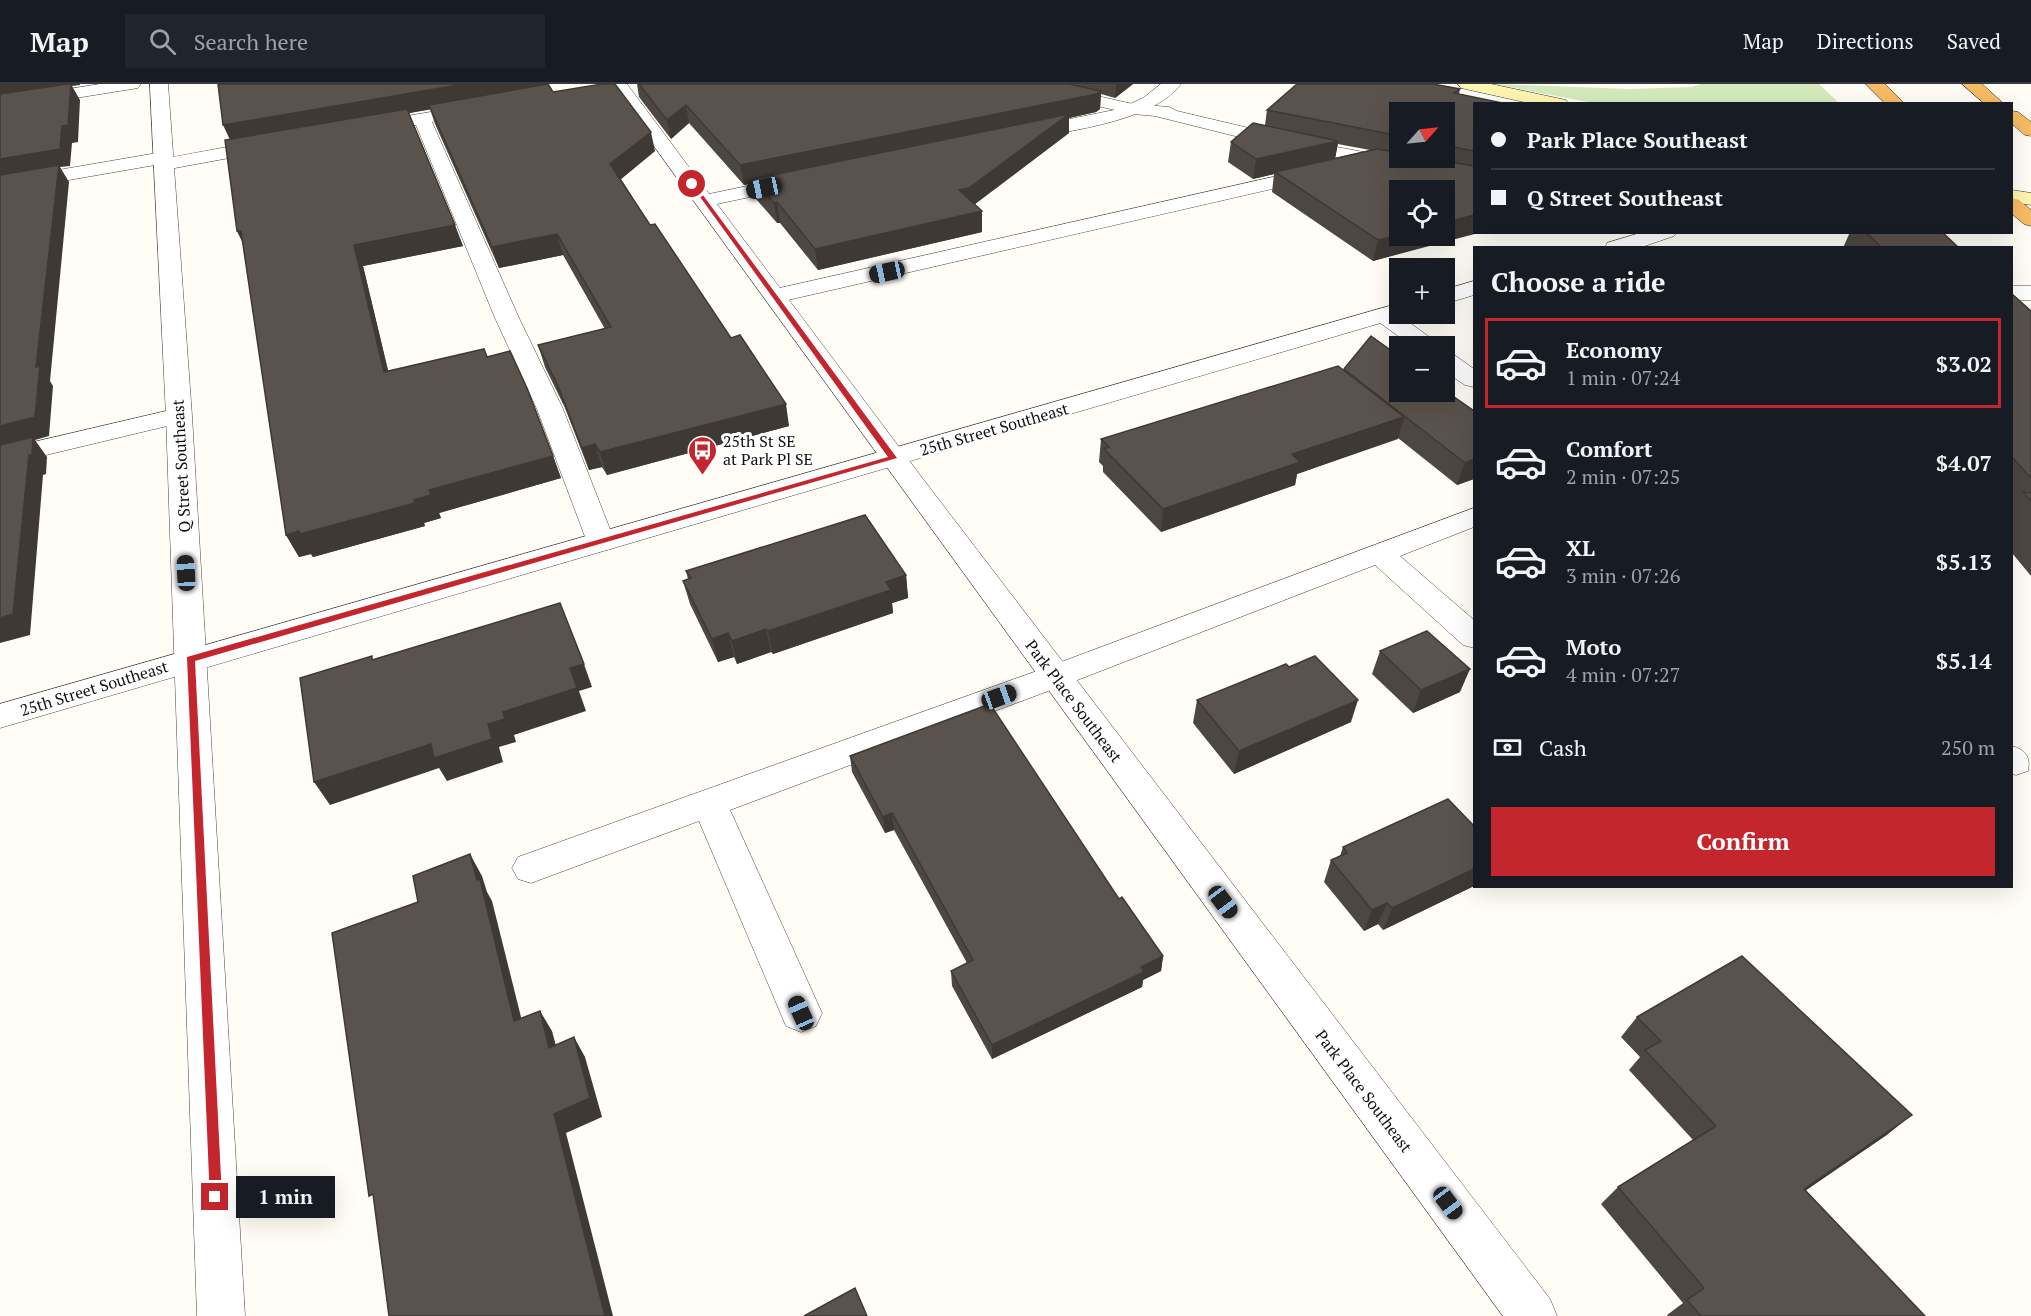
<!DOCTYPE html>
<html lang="en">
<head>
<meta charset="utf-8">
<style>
  body { margin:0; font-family:"PT Serif",serif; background:#20242c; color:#f1f3f6; height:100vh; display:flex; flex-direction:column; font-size:22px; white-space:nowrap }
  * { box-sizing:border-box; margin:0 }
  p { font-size:20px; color:#9ea1a6 }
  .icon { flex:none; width:33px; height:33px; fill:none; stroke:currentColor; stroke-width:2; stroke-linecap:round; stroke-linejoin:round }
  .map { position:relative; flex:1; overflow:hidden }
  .drawer { position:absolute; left:1473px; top:162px; width:540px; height:642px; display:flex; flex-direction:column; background:#171b24; border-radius:0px; box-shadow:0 6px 24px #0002 }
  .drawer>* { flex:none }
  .top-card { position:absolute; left:1473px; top:18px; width:540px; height:132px; border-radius:0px; box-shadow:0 6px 24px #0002; display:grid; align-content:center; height:132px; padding:0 18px; background:#171b24 }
  .needle { width:39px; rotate:63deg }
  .controls { position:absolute; left:1389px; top:18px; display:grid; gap:12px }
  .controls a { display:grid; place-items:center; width:66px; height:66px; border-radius:0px; background:#171b24; box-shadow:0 6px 24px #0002; font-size:30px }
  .end { position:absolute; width:27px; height:27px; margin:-14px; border:8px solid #c4262e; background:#fff; box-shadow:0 0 0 3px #fff }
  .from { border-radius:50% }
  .bubble { position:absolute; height:42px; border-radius:0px; background:#171b24; box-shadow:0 6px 24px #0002; font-size:20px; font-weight:700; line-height:42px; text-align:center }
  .car { position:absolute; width:18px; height:36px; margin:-18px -9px; border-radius:8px; box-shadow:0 0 4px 2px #0007; background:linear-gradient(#222 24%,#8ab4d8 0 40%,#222 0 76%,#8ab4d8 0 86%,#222 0) }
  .top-card b { display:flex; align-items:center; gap:21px; height:57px; font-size:22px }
  .top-card b+b { border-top:2px solid #363941 }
  .top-card i { width:15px; height:15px; background:#f1f3f6 }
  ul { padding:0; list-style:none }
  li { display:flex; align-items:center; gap:18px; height:90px; margin:0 12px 9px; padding:0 6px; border:3px solid transparent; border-radius:0px }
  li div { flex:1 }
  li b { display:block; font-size:22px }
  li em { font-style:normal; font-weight:700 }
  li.current { border-color:#c4262e }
  li>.icon { width:54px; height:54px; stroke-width:1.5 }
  h2 { padding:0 18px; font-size:27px; line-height:72px }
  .pay { display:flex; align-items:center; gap:15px; height:66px; padding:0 18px; font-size:22px }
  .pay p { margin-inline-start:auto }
  .primary-button { display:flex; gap:12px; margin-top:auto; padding:12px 18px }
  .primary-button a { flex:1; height:69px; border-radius:0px; background:#c4262e; color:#fff; font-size:24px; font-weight:700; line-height:69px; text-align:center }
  header { display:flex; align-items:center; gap:36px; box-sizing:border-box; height:84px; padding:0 30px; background:#171b24; border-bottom:2px solid #363941 }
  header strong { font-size:28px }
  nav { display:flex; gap:33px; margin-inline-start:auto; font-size:21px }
  .search { width:420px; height:54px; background:#20242c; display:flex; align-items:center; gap:15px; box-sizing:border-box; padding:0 21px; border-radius:0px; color:#9ea1a6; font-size:22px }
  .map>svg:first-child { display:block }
  .green { fill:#d5ebbd }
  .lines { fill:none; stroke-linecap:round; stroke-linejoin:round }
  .service-casing { stroke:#444; stroke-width:1 }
  .minor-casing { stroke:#444; stroke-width:1 }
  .tertiary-casing { stroke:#444; stroke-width:1 }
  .secondary-casing { stroke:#333; stroke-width:1 }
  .trunk-casing { stroke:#222; stroke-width:1 }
  .service { fill:#fff; fill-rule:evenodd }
  .minor { fill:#fff; fill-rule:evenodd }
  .tertiary { fill:#fff; fill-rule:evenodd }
  .secondary { fill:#fff6b0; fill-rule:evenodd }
  .trunk { fill:#f7bc64; fill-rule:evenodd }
  .wall { fill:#4d4742; fill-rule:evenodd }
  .shaded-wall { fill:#3f3936 }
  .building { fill:#5a524d; stroke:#3f3936; stroke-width:1.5 }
  .route { fill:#c4262e }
  .labels { text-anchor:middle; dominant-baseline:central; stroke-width:6; stroke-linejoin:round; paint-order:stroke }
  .street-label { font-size:16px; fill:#111; stroke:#fff }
  .poi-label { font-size:16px; fill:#111; stroke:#fff; text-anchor:start }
</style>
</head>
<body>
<header>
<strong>Map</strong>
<div class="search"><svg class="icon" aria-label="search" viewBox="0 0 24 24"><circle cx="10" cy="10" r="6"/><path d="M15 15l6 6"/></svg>Search here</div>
<nav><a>Map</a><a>Directions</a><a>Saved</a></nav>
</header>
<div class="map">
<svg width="2031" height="1232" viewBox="0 0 2031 1232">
  <rect width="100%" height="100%" fill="#fffdf5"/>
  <path class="green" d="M 1494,0 L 1629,5 L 1692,3 L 1701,0 L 1819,0 L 1839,19 L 1593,19 Z"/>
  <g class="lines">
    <defs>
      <g id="service">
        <path d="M 1012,0 L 1044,0 L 1133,20 L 1169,23 L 1177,27 L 1295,55 L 1474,89 L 1474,101 L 1295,67 L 1155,32 L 1133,30 L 1021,5 L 1015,4 Z"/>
        <path d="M 478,20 L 484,21 L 487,25 L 484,29 L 432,38 L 519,234 L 563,325 L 615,458 L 611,465 L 601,467 L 591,465 L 587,458 L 537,325 L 495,234 L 416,41 L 366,49 L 360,48 L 357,44 L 360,40 L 366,39 Z"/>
        <path d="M 271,55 L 278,57 L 280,61 L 278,65 L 164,86 L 155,81 L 0,108 L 0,96 L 163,68 L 172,73 Z"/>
        <path d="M 1317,83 L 1324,85 L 1327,89 L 1324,93 L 775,219 L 767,217 L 764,212 L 767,207 L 775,205 Z"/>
        <rect x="2012" y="202" width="19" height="14"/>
        <path d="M 179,324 L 188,327 L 192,332 L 188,337 L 0,382 L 0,366 Z"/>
        <path d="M 1474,424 L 1474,443 L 1400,472 L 1474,536 L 1474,564 L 1463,561 L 1375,481 L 1067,600 L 730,726 L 822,929 L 816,942 L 801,948 L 786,942 L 699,737 L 531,799 L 518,795 L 512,784 L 518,773 L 1045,584 Z"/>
      </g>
      <g id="minor">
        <path d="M 150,0 L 168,0 L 192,332 L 245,1232 L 197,1232 L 166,332 Z"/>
        <path d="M 609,0 L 627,0 L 709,110 L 799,91 L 806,93 L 809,97 L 806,101 L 717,120 L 923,395 L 1550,1215 L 1557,1232 L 1503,1232 Z"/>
        <path d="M 1161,0 L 1181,0 C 1153,38 1069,46 1025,56 L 1019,54 L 1016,50 L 1019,46 L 1025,44 L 1119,25 L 1143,14 Z"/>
        <path d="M 1384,224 L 1392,226 L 1435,257 L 1439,262 L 1412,262 L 1376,236 L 1372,231 L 1376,226 Z"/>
        <path d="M 1444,268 L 1453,270 L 1474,285 L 1474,303 L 1465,301 L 1444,287 Z"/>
        <path d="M 2012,662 C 2025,666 2031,672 2028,687 L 2016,691 L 2012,690 Z"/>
      </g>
      <g id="tertiary">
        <path d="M 100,0 L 141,0 L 138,4 L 132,5 L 0,26 L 0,16 Z"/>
        <path d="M 1643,148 L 1677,148 L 1674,152 L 1639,164 L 1605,164 L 1607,159 Z"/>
        <path d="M 1474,197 L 1474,211 L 1444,220 L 1444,206 Z"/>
        <path d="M 1400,219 L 1400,230 L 1408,231 L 0,644 L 0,620 Z"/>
      </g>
      <g id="secondary">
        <path d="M 1458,0 L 1491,0 L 1566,16 L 1568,20 L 1533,20 L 1461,4 Z"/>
        <path d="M 2012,106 L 2031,109 L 2031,121 L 2012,118 Z"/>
      </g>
      <g id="trunk">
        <path d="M 1866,0 L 1885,0 L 1905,20 L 1886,20 Z"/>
        <path d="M 1962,0 L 1982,0 L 2004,20 L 1985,20 Z"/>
        <path d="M 2012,27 L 2018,28 L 2031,38 L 2031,52 L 2025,51 L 2012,40 Z"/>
        <path d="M 2012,114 L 2019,116 L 2031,126 L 2031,142 L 2024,140 L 2012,130 Z"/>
      </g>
    </defs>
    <use href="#service" class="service-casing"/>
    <use href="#minor" class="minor-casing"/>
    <use href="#tertiary" class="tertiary-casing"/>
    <use href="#secondary" class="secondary-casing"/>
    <use href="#trunk" class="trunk-casing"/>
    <use href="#service" class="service"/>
    <use href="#minor" class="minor"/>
    <use href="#tertiary" class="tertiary"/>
    <use href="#secondary" class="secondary"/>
    <use href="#trunk" class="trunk"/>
  </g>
  <g class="wall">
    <path d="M 545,0 L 553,8 L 655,67 L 621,95 L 650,141 L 789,342 L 607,391 L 602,383 L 589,386 L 565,324 L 545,283 L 538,261 L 605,245 L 563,171 L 499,184 L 435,40 L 430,25 L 409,29 L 463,162 L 363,182 L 388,287 L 487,273 L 553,372 L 561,394 L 439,429 L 441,434 L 424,439 L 425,442 L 313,473 L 311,470 L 299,473 L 286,451 L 243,158 L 237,147 L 225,56 Z"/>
    <path d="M 637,0 L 1133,0 L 1115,14 L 1101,10 L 1100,25 L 1096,28 L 1069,34 L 1069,49 L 974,121 L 982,148 L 818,186 L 780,139 L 777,139 L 756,115 L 753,99 L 744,101 L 689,39 L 671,55 L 639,13 Z"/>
    <path d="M 1460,5 L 1459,10 L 1474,20 L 1474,148 L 1373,177 L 1272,108 L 1274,90 L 1253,95 L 1228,78 L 1231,58 L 1265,41 L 1267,26 ZM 1400,28 L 1444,28 L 1444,74 L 1400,74 ZM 1338,60 L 1343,61 L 1370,66 L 1335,74 Z"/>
    <path d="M 1850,148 L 1942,148 L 1959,164 L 1843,164 Z"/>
    <path d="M 2012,210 L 2031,227 L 2031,492 L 2012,469 Z"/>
    <path d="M 1344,285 L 1474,327 L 1474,395 L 1457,401 L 1398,354 L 1297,390 L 1295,401 L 1161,448 L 1103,388 L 1103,382 L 1099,378 L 1101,355 L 1344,287 Z"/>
    <path d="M 686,487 L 906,491 L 908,514 L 892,519 L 893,529 L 773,570 L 771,568 L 737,580 L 734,573 L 718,578 L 690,520 L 683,497 L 688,495 Z"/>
    <path d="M 1380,567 L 1460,608 L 1413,629 L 1372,590 Z"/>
    <path d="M 1197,616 L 1351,638 L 1234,690 L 1193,639 Z"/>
    <path d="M 850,672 L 1119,815 L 1163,872 L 1161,887 L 1143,896 L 1142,903 L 992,975 L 952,902 L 951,887 L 967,879 L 894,746 L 885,749 L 852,688 Z"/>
    <path d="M 1474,742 L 1474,802 L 1383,846 L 1378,840 L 1364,847 L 1324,798 L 1331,776 L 1340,772 L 1343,763 Z"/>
    <path d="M 1637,933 L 1888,1050 L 1805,1107 L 1925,1232 L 1668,1232 L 1667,1231 L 1683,1219 L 1601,1120 L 1618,1103 L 1693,1056 L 1629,986 L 1640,973 L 1621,953 Z"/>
  </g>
  <g class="shaded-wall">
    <path d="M 0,0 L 80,0 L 80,1 L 72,2 L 80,16 L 78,58 L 72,59 L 70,82 L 60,83 L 69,98 L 50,297 L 53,302 L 49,352 L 35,356 L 47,373 L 46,390 L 43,391 L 30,551 L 0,559 L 0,342 L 36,283 L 0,94 Z"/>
    <path d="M 464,0 L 545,0 L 547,5 L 232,60 L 223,41 Z"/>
    <path d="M 1116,0 L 1133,0 L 1115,14 Z"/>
    <path d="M 1101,7 L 1100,25 L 1096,28 L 1069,34 L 1069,49 L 969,124 L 753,95 L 753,99 L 744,101 L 740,81 Z"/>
    <path d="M 686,21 L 689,39 L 671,55 L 667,36 Z"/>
    <path d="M 651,48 L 655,67 L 615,100 L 610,80 Z"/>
    <path d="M 1338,57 L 1335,76 L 1275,88 L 1274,90 L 1253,95 L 1256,75 Z"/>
    <path d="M 777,118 L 780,139 L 777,139 L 774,119 Z"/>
    <path d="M 982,127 L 982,148 L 818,186 L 815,165 Z"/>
    <path d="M 1474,131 L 1474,148 L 1482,148 L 1373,177 L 1378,156 L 1400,151 L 1400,152 L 1444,152 L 1444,139 Z"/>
    <path d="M 455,141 L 463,162 L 363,182 L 394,311 L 384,288 L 354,161 Z"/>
    <path d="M 237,147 L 241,147 L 247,168 Z"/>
    <path d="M 557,150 L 563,171 L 499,184 L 492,163 Z"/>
    <path d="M 786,320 L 789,342 L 607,391 L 600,368 Z"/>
    <path d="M 1404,333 L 1398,355 L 1297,390 L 1295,401 L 1161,448 L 1163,425 L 1292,370 Z"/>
    <path d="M 595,360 L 602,383 L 589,386 L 582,364 Z"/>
    <path d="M 553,372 L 561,394 L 439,429 L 441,434 L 424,439 L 425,442 L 313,473 L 311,470 L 299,473 L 286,451 L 429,406 Z"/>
    <path d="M 1474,375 L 1474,395 L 1457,401 L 1465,379 Z"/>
    <path d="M 906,491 L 908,514 L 892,519 L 893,529 L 773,570 L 768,547 L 886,498 Z"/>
    <path d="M 766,545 L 771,568 L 737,580 L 732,557 Z"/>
    <path d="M 728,549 L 734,573 L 718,578 L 712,555 Z"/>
    <path d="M 584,580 L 592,603 L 579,607 L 586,627 L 514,651 L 516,658 L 499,663 L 503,678 L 447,697 L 439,684 L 330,721 L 314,698 L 488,640 L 503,628 L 570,584 Z"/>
    <path d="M 1470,585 L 1460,608 L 1413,629 L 1421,606 Z"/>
    <path d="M 1358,616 L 1351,638 L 1234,690 L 1239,667 Z"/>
    <path d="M 892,729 L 894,746 L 885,749 L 883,733 Z"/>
    <path d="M 470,770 L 482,792 L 487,808 L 492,817 L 527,957 L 514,937 L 477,796 Z"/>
    <path d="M 1474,785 L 1474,802 L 1383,846 L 1392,824 Z"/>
    <path d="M 1387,819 L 1378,840 L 1364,847 L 1372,826 Z"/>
    <path d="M 1163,872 L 1161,887 L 1143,896 L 1142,903 L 992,975 L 992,961 L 1141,883 Z"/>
    <path d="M 540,927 L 552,947 L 562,984 L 549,964 Z"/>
    <path d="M 574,953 L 585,973 L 602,1033 L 566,1049 L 613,1232 L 605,1232 L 554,1030 Z"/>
    <path d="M 1912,1031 L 1888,1050 L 1781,1123 L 1804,1105 Z"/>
  </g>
  <g class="building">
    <path d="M 67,0 L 71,0 L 68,41 L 62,42 L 60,65 L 0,75 L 0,10 Z"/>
    <path d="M 218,0 L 464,0 L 223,41 Z"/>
    <path d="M 548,0 L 553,8 L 602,0 L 615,0 L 651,48 L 610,80 L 650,141 L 655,140 L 731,254 L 740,251 L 786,320 L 600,368 L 595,360 L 582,364 L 558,302 L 538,261 L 611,243 L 557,150 L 492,163 L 429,21 Z"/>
    <path d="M 639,0 L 1069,0 L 1101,7 L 1097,10 L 740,81 L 686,21 L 667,36 Z"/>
    <path d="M 1297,0 L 1433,0 L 1460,5 L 1454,9 L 1507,20 L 1474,20 L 1474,67 L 1444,61 L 1444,28 L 1400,28 L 1400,52 L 1267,26 Z"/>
    <path d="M 407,25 L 455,141 L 354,161 L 384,288 L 484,265 L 487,273 L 510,267 L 527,304 L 553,372 L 429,406 L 431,411 L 414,416 L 415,419 L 300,450 L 299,447 L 286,451 L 241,147 L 237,147 L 225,56 Z"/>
    <path d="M 1069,30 L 969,104 L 959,106 L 982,127 L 815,165 L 777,118 L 774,119 L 753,95 Z"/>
    <path d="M 1253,39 L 1338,57 L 1256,75 L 1231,58 Z"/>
    <path d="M 1377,65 L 1400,69 L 1400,74 L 1426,74 L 1474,82 L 1474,131 L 1444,139 L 1444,106 L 1400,106 L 1400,151 L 1378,156 L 1275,88 Z"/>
    <path d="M 59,81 L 36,283 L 40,282 L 35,333 L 0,342 L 0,91 Z"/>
    <path d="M 1866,148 L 1942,148 L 1959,164 L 1882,164 Z"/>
    <path d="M 2012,210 L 2031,227 L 2031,394 L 2012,373 Z"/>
    <path d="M 1371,252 L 1400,273 L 1400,308 L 1444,308 L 1444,306 L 1474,327 L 1474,375 L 1465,379 L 1344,285 Z"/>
    <path d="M 1338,282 L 1404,333 L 1292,370 L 1300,378 L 1163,425 L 1104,365 L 1109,363 L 1101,355 Z"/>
    <path d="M 33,353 L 32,371 L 29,371 L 13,530 L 0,534 L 0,361 Z"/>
    <path d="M 2023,408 L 2031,409 L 2031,417 Z"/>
    <path d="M 865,431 L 906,491 L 886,498 L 891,506 L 768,547 L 766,545 L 732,557 L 728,549 L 712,555 L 683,497 L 691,494 L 686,487 Z"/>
    <path d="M 560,519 L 584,580 L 570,584 L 577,604 L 503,628 L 505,635 L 488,640 L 492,655 L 434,674 L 431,660 L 314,698 L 300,594 L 372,572 L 372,576 Z"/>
    <path d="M 1427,547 L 1470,585 L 1421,606 L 1380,567 Z"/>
    <path d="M 1315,572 L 1358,616 L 1239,667 L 1197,616 L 1286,580 L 1289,583 Z"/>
    <path d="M 990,620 L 1119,815 L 1122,813 L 1163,872 L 1141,883 L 1144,888 L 992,961 L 951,887 L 973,876 L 892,729 L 883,733 L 850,672 Z"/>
    <path d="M 1448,715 L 1474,742 L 1474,785 L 1392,824 L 1387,819 L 1372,826 L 1331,776 L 1347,769 L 1343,763 Z"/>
    <path d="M 470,770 L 477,796 L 480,795 L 514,937 L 540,927 L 549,964 L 574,953 L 590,1014 L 554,1030 L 605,1232 L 389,1232 L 373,1110 L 369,1112 L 332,849 L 418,818 L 413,792 Z"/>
    <path d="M 1742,872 L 1912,1031 L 1804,1105 L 1925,1232 L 1701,1232 L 1687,1216 L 1704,1204 L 1618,1103 L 1716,1042 L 1645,966 L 1661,957 L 1637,933 Z"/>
    <path d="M 855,1204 L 867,1232 L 804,1232 Z"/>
  </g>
  <path class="route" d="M 690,99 L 694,99 L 897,374 L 195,577 L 222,1113 L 220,1117 L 215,1119 L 210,1117 L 187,573 L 888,373 Z"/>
  <defs>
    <symbol id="bus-pin" viewBox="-11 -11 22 30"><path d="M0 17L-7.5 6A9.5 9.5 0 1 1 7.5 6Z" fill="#c4262e" stroke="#fff"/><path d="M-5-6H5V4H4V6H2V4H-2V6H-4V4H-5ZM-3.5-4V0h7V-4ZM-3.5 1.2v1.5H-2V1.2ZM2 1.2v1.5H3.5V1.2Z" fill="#fff"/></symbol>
  </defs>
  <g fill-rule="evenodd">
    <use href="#bus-pin" x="686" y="350" width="33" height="45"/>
  </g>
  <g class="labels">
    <g class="street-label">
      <text transform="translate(994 345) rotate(-16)">25th Street Southeast</text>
      <text transform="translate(181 382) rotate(-93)">Q Street Southeast</text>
      <text transform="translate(94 604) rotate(-17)">25th Street Southeast</text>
      <text transform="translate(1074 617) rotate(53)">Park Place Southeast</text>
      <text transform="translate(1364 1007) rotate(53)">Park Place Southeast</text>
    </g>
    <g class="poi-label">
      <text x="723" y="357">25th St SE<tspan x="723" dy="18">at Park Pl SE</tspan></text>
    </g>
  </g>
</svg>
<div class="controls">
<a><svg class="needle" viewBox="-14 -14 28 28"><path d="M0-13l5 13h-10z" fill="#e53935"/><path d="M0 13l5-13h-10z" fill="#9ea1a6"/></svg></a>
<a><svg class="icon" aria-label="locate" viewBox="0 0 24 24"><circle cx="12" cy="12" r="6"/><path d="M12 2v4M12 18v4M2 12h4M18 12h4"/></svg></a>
<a>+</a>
<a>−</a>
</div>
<i class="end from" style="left:692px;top:100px"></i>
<i class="end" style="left:215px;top:1113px"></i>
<div class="bubble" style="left:236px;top:1092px;width:99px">1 min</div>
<i class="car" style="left:764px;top:104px;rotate:258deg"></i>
<i class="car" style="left:887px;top:188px;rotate:258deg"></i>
<i class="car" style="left:186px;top:489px;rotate:357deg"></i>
<i class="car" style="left:999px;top:613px;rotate:70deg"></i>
<i class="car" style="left:1223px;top:818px;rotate:143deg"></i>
<i class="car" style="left:801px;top:929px;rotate:336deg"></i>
<i class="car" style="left:1448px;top:1119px;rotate:143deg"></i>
<div class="top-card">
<b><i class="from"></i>Park Place Southeast</b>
<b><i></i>Q Street Southeast</b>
</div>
<section class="drawer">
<h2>Choose a ride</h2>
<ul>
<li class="current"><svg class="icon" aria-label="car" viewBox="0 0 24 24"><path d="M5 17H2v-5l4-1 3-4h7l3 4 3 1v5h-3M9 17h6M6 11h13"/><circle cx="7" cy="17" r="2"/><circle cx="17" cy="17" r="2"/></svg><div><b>Economy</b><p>1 min · 07:24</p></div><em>$3.02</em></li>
<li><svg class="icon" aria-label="car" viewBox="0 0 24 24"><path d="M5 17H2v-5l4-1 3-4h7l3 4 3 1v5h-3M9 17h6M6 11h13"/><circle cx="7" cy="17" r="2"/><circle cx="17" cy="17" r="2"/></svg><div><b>Comfort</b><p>2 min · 07:25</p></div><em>$4.07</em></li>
<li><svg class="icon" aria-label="car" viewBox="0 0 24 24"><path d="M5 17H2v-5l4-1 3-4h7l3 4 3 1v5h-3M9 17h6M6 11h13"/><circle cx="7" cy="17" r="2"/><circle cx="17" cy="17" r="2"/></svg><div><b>XL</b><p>3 min · 07:26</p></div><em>$5.13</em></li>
<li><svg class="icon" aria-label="car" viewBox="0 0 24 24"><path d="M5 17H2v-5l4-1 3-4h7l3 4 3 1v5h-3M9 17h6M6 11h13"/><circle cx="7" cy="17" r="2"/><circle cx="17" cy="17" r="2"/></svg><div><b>Moto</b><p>4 min · 07:27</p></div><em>$5.14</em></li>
</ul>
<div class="pay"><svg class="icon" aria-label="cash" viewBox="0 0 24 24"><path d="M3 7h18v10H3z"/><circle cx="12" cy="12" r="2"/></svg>Cash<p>250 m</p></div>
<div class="primary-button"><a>Confirm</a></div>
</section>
</div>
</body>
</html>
